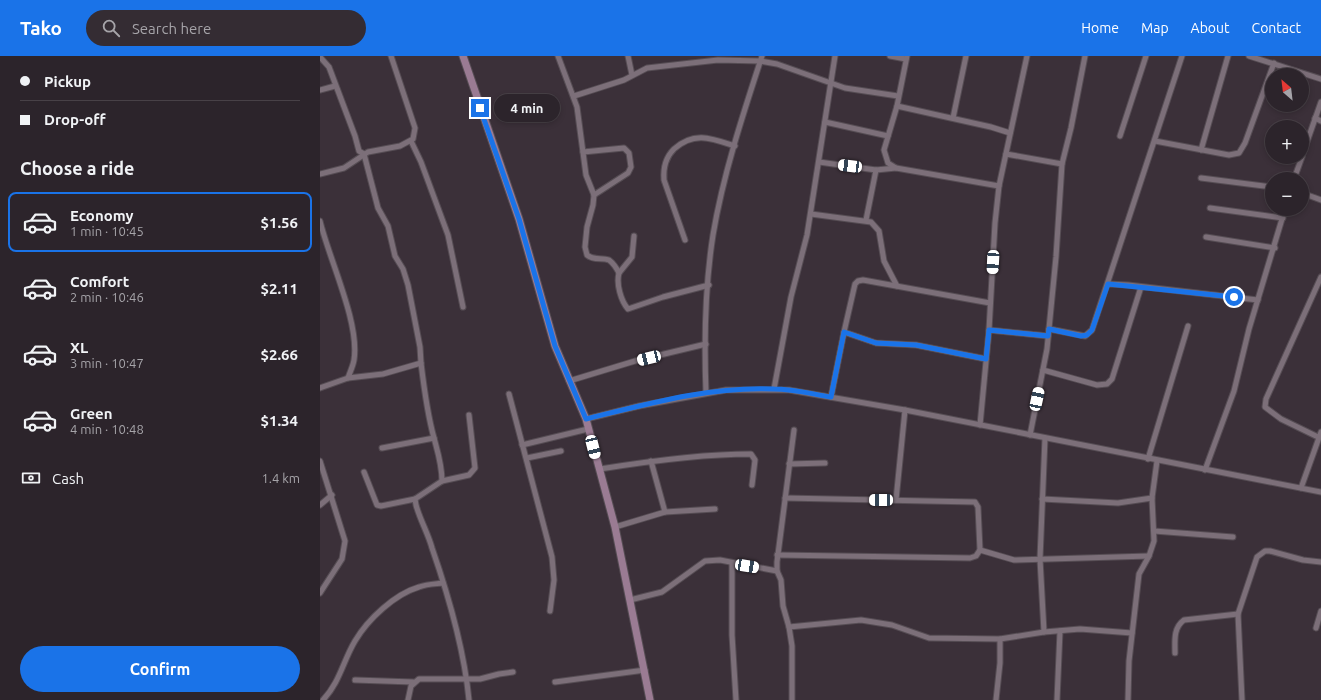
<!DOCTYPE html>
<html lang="en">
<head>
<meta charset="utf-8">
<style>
  body { margin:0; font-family:Ubuntu,sans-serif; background:#342c33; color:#f1f3f6; height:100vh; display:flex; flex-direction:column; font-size:15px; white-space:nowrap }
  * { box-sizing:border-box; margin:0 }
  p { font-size:13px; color:#a6a4a9 }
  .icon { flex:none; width:22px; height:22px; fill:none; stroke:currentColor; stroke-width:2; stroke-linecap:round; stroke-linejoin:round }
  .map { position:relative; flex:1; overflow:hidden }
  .side { display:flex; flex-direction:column; background:#2c242b; width:320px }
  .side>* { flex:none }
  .banner { display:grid; align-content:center; height:88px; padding:0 20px; background:#2c242b }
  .needle { width:26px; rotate:332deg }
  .controls { position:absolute; left:945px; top:12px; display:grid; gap:8px }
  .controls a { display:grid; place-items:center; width:44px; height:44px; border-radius:50%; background:#2c242b; box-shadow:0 2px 6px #0003,0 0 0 1px #484147; font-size:20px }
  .end { position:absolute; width:18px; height:18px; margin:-9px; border:5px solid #1a73e8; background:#fff; box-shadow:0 0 0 2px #fff }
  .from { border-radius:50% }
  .bubble { position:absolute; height:28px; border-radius:14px; background:#2c242b; box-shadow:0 2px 6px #0003,0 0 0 1px #484147; font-size:13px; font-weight:600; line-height:28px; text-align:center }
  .car { position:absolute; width:12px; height:24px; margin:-12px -6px; border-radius:5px; box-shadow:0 0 3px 1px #0007; background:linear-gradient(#fff 24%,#345 0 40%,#fff 0 76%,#345 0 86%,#fff 0) }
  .banner b { display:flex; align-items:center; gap:14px; height:38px; font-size:15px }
  .banner b+b { border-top:1px solid #484147 }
  .banner i { width:10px; height:10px; background:#f1f3f6 }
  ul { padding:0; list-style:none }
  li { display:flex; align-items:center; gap:12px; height:60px; margin:0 8px 6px; padding:0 12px; border:2px solid transparent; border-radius:8px }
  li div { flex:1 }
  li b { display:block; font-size:15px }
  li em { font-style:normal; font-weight:600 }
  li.current { border-color:#1a73e8 }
  li>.icon { width:36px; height:36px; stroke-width:1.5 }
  h2 { padding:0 20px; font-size:18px; line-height:48px }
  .pay { display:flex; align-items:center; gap:10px; height:44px; padding:0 20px; font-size:15px }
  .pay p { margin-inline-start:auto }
  .action { display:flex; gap:8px; margin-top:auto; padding:8px 20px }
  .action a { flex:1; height:46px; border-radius:24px; background:#1a73e8; color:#fff; font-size:16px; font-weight:600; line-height:46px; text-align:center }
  header { display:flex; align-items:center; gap:24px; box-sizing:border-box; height:56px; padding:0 20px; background:#1a73e8; color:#fff }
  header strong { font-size:19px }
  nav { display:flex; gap:22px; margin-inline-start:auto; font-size:14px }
  .search { width:280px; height:36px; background:#342c33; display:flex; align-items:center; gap:10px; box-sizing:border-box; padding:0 14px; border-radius:22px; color:#a6a4a9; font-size:15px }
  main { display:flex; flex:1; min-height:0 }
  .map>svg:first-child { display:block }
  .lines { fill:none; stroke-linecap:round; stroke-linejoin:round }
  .street-casing { stroke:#564d54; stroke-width:7 }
  .secondary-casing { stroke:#564d54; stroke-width:9 }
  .street { stroke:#7c6f79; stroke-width:5 }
  .secondary { stroke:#9a7b93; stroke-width:7 }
  .route { stroke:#1a73e8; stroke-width:5 }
</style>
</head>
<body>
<header>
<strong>Tako</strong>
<div class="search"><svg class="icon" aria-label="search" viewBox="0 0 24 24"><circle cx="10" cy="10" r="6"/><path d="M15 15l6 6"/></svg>Search here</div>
<nav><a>Home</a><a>Map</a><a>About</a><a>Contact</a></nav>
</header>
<main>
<section class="side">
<div class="banner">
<b><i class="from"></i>Pickup</b>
<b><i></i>Drop-off</b>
</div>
<h2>Choose a ride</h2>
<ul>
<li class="current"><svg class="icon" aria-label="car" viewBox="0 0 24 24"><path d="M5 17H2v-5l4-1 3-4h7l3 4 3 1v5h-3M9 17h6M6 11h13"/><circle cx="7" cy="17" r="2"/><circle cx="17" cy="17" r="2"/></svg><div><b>Economy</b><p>1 min · 10:45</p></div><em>$1.56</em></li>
<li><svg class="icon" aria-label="car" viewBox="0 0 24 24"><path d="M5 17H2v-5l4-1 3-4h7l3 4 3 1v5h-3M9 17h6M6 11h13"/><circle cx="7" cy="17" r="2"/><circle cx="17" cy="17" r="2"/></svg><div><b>Comfort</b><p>2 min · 10:46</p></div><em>$2.11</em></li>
<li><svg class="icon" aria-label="car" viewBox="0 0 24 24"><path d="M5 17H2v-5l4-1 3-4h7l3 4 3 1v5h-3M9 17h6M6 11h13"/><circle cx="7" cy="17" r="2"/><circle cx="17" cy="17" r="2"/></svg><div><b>XL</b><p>3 min · 10:47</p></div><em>$2.66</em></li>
<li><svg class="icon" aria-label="car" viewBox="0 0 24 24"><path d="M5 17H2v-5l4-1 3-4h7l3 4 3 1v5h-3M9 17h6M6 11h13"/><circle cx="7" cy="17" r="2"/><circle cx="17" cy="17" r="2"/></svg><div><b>Green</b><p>4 min · 10:48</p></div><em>$1.34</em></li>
</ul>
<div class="pay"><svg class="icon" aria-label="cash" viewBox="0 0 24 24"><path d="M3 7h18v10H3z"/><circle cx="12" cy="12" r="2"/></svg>Cash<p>1.4 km</p></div>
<div class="action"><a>Confirm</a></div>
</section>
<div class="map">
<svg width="1001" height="644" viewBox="0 0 1001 644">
  <rect width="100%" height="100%" fill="#3b3039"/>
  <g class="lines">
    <defs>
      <g id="street">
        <path d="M 238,0 L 257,51 L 266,119 L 274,139 L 273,149 L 267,171 L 265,191 L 267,199 C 274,205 282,201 289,204 C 293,207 297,213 299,217 C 296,228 301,245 308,253 L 343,241 L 389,229"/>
        <path d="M 308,0 L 312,19"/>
        <path d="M 570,0 L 586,3"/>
        <path d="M 587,0 L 577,50 L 564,94 L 568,107 L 576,112 L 679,130"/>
        <path d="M 929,0 L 1001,23"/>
        <path d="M 0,1 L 9,11 L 35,80 L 39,95 L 44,98 L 58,152 L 68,170 L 75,200 L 83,213 L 88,229 L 100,291 L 101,307"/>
        <path d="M 0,34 L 15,30"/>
        <path d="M 254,40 L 304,24 L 327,12 L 398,4 L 440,5 L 457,8 L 525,32 L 578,40"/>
        <path d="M 577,50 L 671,71 L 690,77"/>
        <path d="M 633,62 L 646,0"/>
        <path d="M 995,62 L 1001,65"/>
        <path d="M 505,66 L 568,80"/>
        <path d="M 800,80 L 826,0"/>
        <path d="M 91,85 L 101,106 L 128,179 L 143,251"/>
        <path d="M 835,85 L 909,99 L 919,97 L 925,87 L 954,7"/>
        <path d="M 881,94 L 908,0"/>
        <path d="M 263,96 L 304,92 L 309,97 L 311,111 L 308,117 L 274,139"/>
        <path d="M 686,98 L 742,108"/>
        <path d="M 982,100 L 1001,46"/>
        <path d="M 499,106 L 556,114 L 576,112"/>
        <path d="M 0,118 L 24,112 L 48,96 L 80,90 L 93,83 L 95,72 L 71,0"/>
        <path d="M 881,122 L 952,131"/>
        <path d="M 974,123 L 982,101"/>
        <path d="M 982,137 L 1001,144"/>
        <path d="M 890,152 L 963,162"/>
        <path d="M 491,158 L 551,166 L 559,175 L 564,205 L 577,230"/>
        <path d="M 546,164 L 556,114"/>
        <path d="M 0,165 C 9,203 40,267 34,304 C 33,310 30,316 28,322"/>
        <path d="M 886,181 L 955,192"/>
        <path d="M 365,184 L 344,124 C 343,112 345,102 354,93 C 374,75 391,82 415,90"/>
        <path d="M 299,217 L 312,201 L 314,180"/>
        <path d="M 788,228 L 808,229 L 938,244"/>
        <path d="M 729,273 L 765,280 L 772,274 L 862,0"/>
        <path d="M 669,274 L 728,280"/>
        <path d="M 524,276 L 535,228 L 538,225 L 543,224 L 670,247"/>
        <path d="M 723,314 L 777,329 L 787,328 L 792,323 L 821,231"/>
        <path d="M 249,325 L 315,305 L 386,288"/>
        <path d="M 0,332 L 28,322 L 63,318 L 101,307 C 104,332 107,357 114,382 C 118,397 122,409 122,425 L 95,443 L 96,449 C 100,464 108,477 112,492 C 129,541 144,592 149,644"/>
        <path d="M 454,333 L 471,241 L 487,179 L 515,0"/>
        <path d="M 386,337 C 384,285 385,230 393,179 C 403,119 423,58 442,0"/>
        <path d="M 189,338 L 232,501 L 234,524 L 230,555"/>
        <path d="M 511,341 L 524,276 L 556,287 L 596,289 L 666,303"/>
        <path d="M 266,363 L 319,350 L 406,334 L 469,334 L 585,354 L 1001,436"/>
        <path d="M 660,369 L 669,274 L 675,167 L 679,130 L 707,0"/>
        <path d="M 710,379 L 727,293 L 736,201 L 742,108 L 751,72 L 765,0"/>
        <path d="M 998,381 L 961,363 L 945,351 L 946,343 L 1001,221"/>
        <path d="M 202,389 L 268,373"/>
        <path d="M 62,392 L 114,382"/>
        <path d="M 207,402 L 241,395"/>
        <path d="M 828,403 L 868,270"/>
        <path d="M 0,405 L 25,485 L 22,503 L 0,537"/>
        <path d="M 331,405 L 345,456"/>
        <path d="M 469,408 L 505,407"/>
        <path d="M 280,413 C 330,405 381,398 431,398 L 435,404 L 432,429"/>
        <path d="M 885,414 L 914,335 L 929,273 L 965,153"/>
        <path d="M 44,416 L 57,449 L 61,450 L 95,443"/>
        <path d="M 122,425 L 149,419 L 155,412 L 149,359"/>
        <path d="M 981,432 L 1001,376"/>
        <path d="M 722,443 L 798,447 L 832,442"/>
        <path d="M 576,444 L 585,354"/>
        <path d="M 0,449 L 12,439"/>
        <path d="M 295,471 L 345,456 L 395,453"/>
        <path d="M 834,475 L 913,481"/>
        <path d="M 660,494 L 694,504 L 829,500"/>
        <path d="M 457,499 L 650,502 L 656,500 L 660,494 L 658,451 L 655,446 L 465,442"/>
        <path d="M 412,508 L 412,579 L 416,644"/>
        <path d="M 310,544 L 342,536 L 385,505 L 400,504 L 457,515"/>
        <path d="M 469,571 L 541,564 L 572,569 L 609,582 L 680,583 L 724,576 L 760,573 L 812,577"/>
        <path d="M 996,572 L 1001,555"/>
        <path d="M 724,576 L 720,503 L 725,382"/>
        <path d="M 855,597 C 855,585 853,572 864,564 L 918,558"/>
        <path d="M 35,624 L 93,626"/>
        <path d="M 235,626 L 325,614"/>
        <path d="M 3,644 C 20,626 23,605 35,585 C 48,563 75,538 99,531 C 107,528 115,528 123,527"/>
        <path d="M 88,644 L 91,630 L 99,623 L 160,623 L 179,618 L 193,616"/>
        <path d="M 472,644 L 472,590 L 469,571 L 463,550 L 461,524 L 457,515 L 457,506 L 474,374"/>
        <path d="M 676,644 L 680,607 L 680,583"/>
        <path d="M 737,644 L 740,575"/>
        <path d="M 808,644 L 809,605 L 819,518 L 829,500 L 834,485 L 832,442 L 837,405"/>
        <path d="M 922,644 L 918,558 L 937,501 L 945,495 L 950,495 L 983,504 L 1001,506"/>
      </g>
      <path id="secondary" d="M 143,0 L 199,163 L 235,290 L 266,363 L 295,471 L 330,644"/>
    </defs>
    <use href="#street" class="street-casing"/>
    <use href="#secondary" class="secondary-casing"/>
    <use href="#street" class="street"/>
    <use href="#secondary" class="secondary"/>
  </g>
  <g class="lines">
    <path class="route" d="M 160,52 L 199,163 L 235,290 L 266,363 C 327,348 390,330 454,333 C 473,333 492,338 511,341 L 524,276 L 556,287 L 596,289 L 666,303 L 669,274 L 728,280 L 729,273 L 761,280 L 767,279 L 772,274 L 788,228 L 914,241"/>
  </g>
</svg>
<div class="controls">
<a><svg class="needle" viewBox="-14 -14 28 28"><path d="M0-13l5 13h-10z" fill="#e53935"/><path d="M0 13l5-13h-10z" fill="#a6a4a9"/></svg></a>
<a>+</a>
<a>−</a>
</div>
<i class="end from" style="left:914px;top:241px"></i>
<i class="end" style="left:160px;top:52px"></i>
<div class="bubble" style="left:174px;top:38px;width:66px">4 min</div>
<i class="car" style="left:530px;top:110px;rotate:277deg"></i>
<i class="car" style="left:673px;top:206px;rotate:183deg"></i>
<i class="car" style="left:329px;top:302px;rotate:256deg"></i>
<i class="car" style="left:717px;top:343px;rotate:12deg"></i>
<i class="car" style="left:273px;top:391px;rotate:166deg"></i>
<i class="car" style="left:561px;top:444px;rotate:270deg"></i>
<i class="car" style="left:427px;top:510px;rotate:99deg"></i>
</div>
</main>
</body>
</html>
